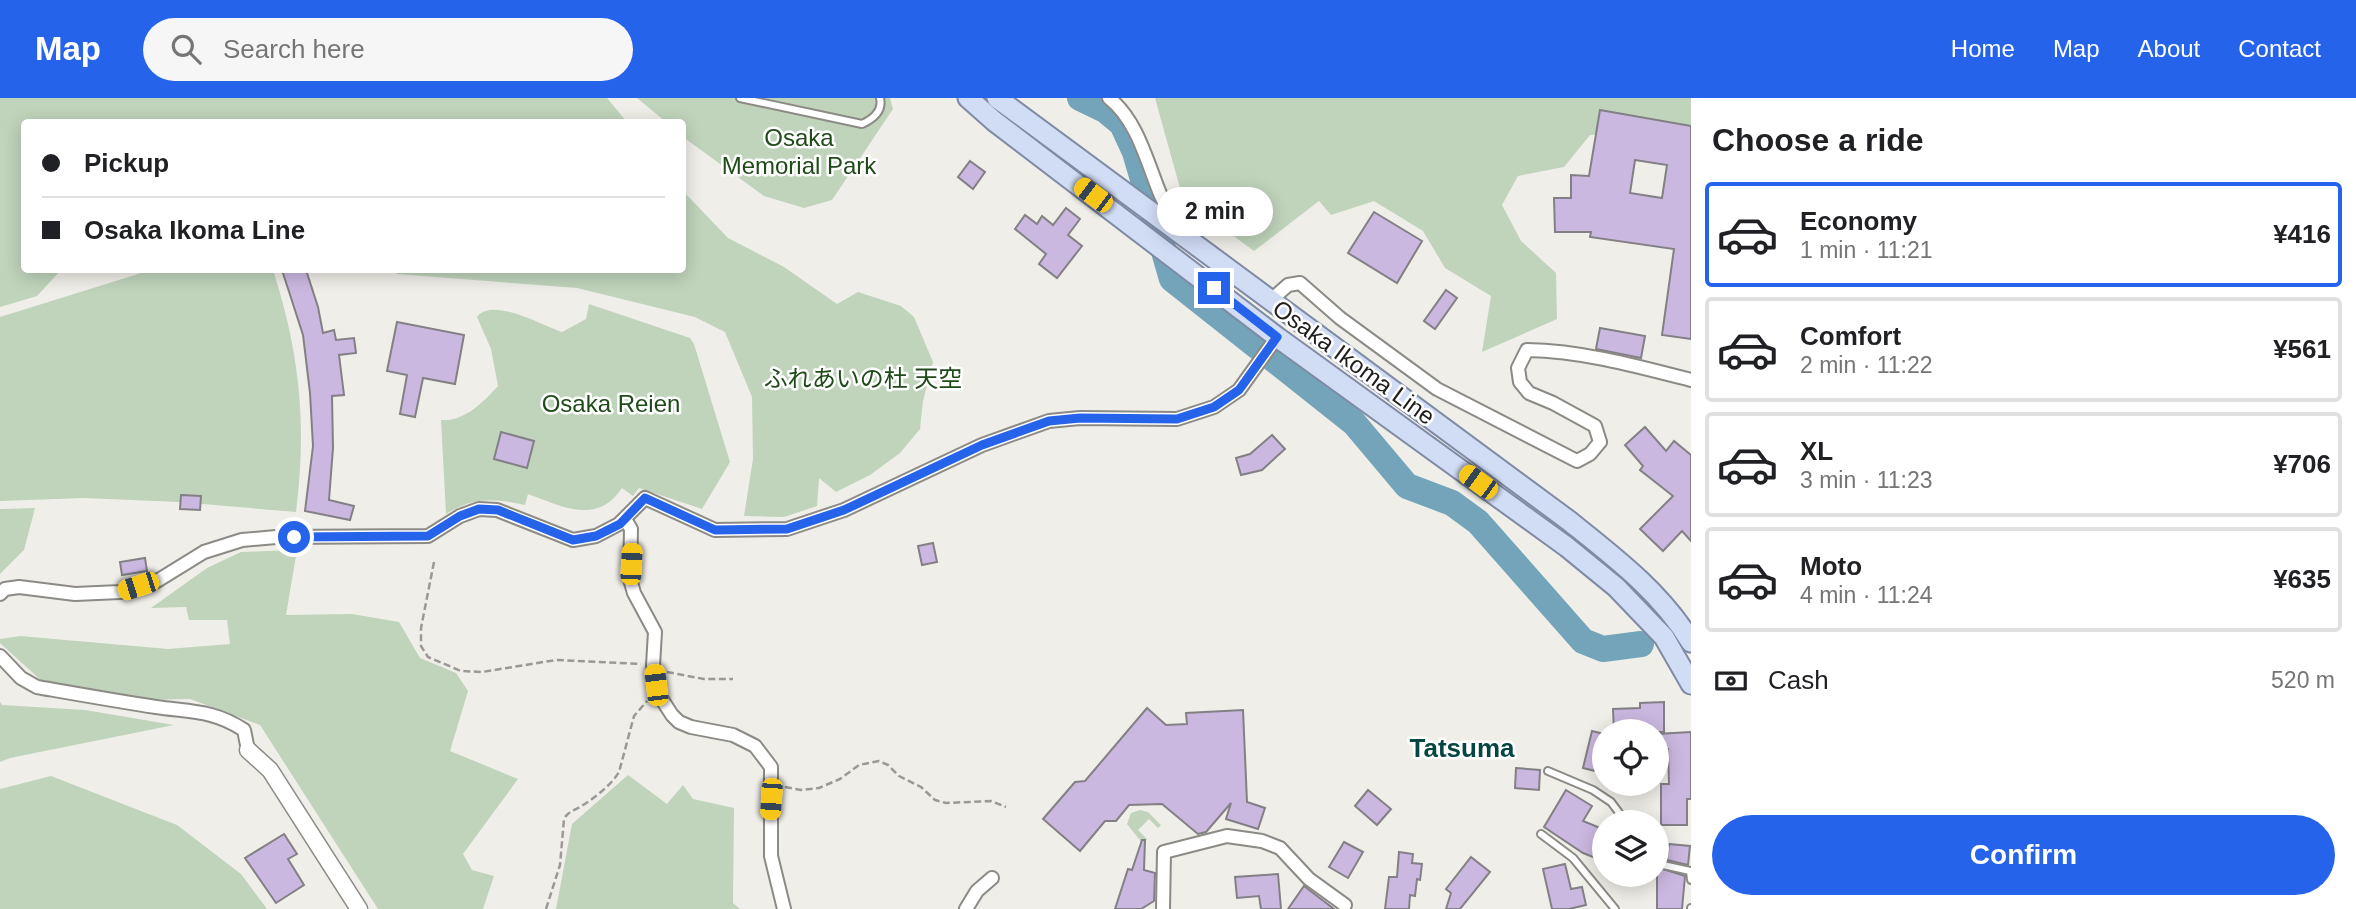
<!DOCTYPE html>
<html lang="en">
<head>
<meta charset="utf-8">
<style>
  body { margin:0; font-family:Helvetica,"Noto Sans JP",sans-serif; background:#f6f6f6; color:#202124; height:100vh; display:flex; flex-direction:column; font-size:26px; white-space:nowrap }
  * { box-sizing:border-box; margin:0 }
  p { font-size:23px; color:#757577 }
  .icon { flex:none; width:38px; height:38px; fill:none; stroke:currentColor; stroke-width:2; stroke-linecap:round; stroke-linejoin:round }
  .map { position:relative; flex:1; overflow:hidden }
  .details { display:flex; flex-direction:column; background:#fff; width:665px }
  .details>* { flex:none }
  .guide { position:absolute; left:21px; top:21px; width:665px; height:154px; border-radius:7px; box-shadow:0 4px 18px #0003; display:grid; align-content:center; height:154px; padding:0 21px; background:#fff }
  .buttons { position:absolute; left:1592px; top:621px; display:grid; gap:14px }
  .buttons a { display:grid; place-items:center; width:77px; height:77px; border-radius:50%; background:#fff; box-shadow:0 4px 18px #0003; font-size:35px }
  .end { position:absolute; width:32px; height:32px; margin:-16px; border:9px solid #2563eb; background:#fff; box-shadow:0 0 0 4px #fff }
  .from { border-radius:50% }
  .bubble { position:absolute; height:49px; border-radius:24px; background:#fff; box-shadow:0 4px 18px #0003; font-size:23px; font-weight:800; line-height:49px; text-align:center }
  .car { position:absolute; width:21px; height:42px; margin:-21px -10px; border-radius:9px; box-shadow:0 0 5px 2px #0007; background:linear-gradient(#f5c518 24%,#345 0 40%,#f5c518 0 76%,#345 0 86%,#f5c518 0) }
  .guide b { display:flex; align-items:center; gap:24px; height:66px; font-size:26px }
  .guide b+b { border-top:2px solid #e0e0e0 }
  .guide i { width:18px; height:18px; background:#202124 }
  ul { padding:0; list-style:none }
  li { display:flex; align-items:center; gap:21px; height:105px; margin:0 14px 10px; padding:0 7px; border:4px solid #e0e0e0; border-radius:7px }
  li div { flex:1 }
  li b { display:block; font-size:26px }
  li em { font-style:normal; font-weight:800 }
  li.on { border-color:#2563eb }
  li>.icon { width:63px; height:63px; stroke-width:1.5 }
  h2 { padding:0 21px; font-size:32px; line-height:84px }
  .pay { display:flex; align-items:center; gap:18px; height:77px; padding:0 21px; font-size:26px }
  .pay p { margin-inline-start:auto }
  .action { display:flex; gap:14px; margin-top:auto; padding:14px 21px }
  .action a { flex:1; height:80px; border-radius:42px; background:#2563eb; color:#fff; font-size:28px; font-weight:800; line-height:80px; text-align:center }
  header { display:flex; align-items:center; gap:42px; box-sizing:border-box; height:98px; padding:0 35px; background:#2563eb; color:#fff }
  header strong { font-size:33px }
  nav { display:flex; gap:38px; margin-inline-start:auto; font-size:24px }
  .search { width:490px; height:63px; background:#f6f6f6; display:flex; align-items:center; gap:18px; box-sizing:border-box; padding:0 24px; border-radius:38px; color:#757577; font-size:26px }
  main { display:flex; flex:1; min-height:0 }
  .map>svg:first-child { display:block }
  .green { fill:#bfd4bb }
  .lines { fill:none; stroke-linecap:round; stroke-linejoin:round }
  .river { stroke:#73a4ba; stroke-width:26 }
  .building { fill:#cbb8e1; stroke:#828085; stroke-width:2; fill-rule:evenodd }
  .service-casing { stroke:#8c8a85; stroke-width:10 }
  .minor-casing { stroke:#8c8a85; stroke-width:16 }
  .tertiary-casing { stroke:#8c8a85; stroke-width:19 }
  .primary-casing { stroke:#7f8ba4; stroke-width:23 }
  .path { stroke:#9b9995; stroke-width:2.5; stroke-dasharray:7 3.5; stroke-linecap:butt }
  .service { stroke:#fff; stroke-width:6 }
  .minor { stroke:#fff; stroke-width:12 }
  .tertiary { stroke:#fff; stroke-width:16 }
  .primary { stroke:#d1dcf5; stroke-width:19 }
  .route { stroke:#2563eb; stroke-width:9 }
  .labels { text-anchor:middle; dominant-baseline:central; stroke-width:5; stroke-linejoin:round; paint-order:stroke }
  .park-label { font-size:24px; fill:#204a19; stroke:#fff }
  .street-label { font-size:24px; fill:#1f1e1c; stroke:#fff }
  .neighbourhood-label { font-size:26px; font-weight:bold; fill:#054643; stroke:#fff }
</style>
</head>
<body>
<header>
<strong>Map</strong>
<div class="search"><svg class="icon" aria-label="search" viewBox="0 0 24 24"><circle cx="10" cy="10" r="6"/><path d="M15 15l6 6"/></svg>Search here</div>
<nav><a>Home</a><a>Map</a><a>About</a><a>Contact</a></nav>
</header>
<main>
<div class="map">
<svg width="1691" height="811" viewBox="0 0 1691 811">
  <rect width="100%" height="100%" fill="#f0eee8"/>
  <g class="green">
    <path d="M 0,0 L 607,0 L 627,24 L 24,24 L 24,172 L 61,172 L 37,198 L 0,209 Z"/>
    <path d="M 637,0 L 890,0 L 893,11 L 832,102 L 804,110 L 764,98 L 683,39 L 682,24 L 666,24 Z"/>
    <path d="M 1155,0 L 1691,0 L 1691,52 L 1633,35 L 1590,37 L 1564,69 L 1518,78 L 1502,107 L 1521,143 L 1556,175 L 1557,221 L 1482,254 L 1491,198 L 1445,170 L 1423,133 L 1374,103 L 1331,117 L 1319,103 L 1254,153 L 1183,101 Z"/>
    <path d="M 683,93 L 728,140 L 784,169 L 837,206 L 858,194 L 901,208 L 914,219 L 933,264 L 923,303 L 920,331 L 900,355 L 870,377 L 836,394 L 819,380 L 817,408 L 784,419 L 744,418 L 753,361 L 752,299 L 725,234 L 695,219 L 577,190 L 397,176 L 392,172 L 682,172 Z"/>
    <path d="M 151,172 L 273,172 C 300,256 307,327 296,414 L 179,404 L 84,400 L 0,403 L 0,219 Z"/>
    <path d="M 589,206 L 690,240 L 694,246 L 730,364 L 702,411 L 639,390 L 633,398 L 622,390 C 597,428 561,408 528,396 L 525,407 C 492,400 474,399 446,416 L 441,322 C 465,324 484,303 498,288 L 491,251 L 477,219 C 491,198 543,228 562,234 L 586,221 Z"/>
    <path d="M 35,410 L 24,452 L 0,476 L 0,411 Z"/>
    <path d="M 297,452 L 286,517 L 352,516 L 399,524 L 420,560 L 456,575 L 468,593 L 450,653 L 518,681 L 463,756 L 472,772 L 494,778 L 483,811 L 378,811 L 260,627 L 190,601 L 144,602 L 44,585 L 0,545 L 0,541 L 20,538 L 168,551 L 230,546 L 227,522 L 189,522 L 186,509 L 151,510 L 207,470 L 241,454 Z"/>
    <path d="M 0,604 L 2,607 L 85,612 L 174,627 L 10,660 L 0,664 Z"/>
    <path d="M 628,677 L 667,706 L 683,687 L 693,701 L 734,710 L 733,805 L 740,811 L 556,811 L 572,726 Z"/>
    <path d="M 51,678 L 177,727 L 241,776 L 267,811 L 0,811 L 0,691 Z"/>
    <path d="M 1140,712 L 1148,714 L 1161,727 L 1158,730 L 1149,721 L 1138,732 L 1147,741 L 1143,746 L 1127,726 L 1131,715 Z"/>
  </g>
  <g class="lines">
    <path class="river" d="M 1080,0 L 1105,12 L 1122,26 L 1135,54 L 1172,181 L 1354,325 L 1407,388 L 1452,405 L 1478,424 L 1583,543 L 1603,551 L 1641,546"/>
  </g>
  <g class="building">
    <path d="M 1600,12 L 1691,28 L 1691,241 L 1662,237 L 1674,151 L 1590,139 L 1591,134 L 1555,134 L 1554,100 L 1571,100 L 1571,77 L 1589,78 ZM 1635,62 L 1667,67 L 1662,100 L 1630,95 Z"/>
    <path d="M 970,63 L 985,74 L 973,91 L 958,79 Z"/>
    <path d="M 1066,110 L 1080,121 L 1068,137 L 1082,148 L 1057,180 L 1039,166 L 1046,156 L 1015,131 L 1025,117 L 1037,126 L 1042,118 L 1053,127 Z"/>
    <path d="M 1374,114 L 1422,143 L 1397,185 L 1348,155 Z"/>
    <path d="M 282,172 L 306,172 L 318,209 L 323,235 L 334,232 L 336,242 L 354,240 L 356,255 L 339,257 L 344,297 L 332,298 L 333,350 L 329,402 L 354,408 L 350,422 L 305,413 L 313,348 L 310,295 L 303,237 Z"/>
    <path d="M 1446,192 L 1457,200 L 1435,231 L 1424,223 Z"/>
    <path d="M 397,224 L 464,237 L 455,286 L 423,280 L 415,319 L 400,316 L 407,277 L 387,273 Z"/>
    <path d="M 1600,230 L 1645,238 L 1641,260 L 1596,251 Z"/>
    <path d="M 1645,329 L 1666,353 L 1674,343 L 1691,357 L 1691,443 L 1682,433 L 1663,453 L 1640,431 L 1673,398 L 1640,372 L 1643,368 L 1625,347 Z"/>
    <path d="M 501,334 L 534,343 L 527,370 L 494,361 Z"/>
    <path d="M 1272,337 L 1285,351 L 1262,372 L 1241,377 L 1236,360 L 1250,356 Z"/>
    <path d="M 181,397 L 201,398 L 200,412 L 180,411 Z"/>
    <path d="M 933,445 L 937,464 L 922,467 L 918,448 Z"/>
    <path d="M 145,460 L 147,473 L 122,477 L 120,464 Z"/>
    <path d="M 1664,604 L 1664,634 L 1614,634 L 1613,611 L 1640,610 L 1640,605 Z"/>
    <path d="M 1147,610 L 1166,627 L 1187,626 L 1186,615 L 1243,612 L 1247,704 L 1265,710 L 1258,731 L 1226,721 L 1231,705 L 1206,734 L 1198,736 L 1162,706 L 1129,707 L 1116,723 L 1105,723 L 1080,753 L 1043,721 L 1075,684 L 1085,683 Z"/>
    <path d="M 1592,633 L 1604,636 L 1595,673 L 1583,670 Z"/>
    <path d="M 1691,634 L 1691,701 L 1687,701 L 1687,727 L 1661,727 L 1661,686 L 1669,686 L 1668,651 L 1657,651 L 1657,636 Z"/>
    <path d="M 1516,670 L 1540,672 L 1539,692 L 1515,690 Z"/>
    <path d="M 1368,692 L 1391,711 L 1377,727 L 1355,708 Z"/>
    <path d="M 1566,692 L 1592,708 L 1583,723 L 1605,732 L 1605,745 L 1598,761 L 1583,755 L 1544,729 Z"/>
    <path d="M 284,736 L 297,756 L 288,761 L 304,787 L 276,805 L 245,760 Z"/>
    <path d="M 1142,742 L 1145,742 L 1144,772 L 1155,775 L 1154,803 L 1141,811 L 1115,811 L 1128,771 L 1132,772 Z"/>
    <path d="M 1344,744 L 1363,754 L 1348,780 L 1329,769 Z"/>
    <path d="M 1669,746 L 1690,748 L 1688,767 L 1667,762 Z"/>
    <path d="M 1399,754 L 1413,756 L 1412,765 L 1422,766 L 1420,782 L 1417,781 L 1415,798 L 1410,797 L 1409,811 L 1385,811 L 1389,779 L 1397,779 Z"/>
    <path d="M 1471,759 L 1490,774 L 1460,811 L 1446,811 L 1451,795 L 1446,791 Z"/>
    <path d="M 1565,766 L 1571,791 L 1582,789 L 1586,807 L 1569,811 L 1552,811 L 1543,771 Z"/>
    <path d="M 1657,769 L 1685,778 L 1682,811 L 1657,811 Z"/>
    <path d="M 1278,776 L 1281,811 L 1261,811 L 1259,798 L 1237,800 L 1235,779 Z"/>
    <path d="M 1304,788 L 1317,798 L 1334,811 L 1288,811 Z"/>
  </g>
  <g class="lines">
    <defs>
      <g id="service">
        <path d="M 740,0 L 862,26 C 873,21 883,13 880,0"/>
        <path d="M 1548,673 L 1593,692 L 1611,704 L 1626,724"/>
        <path d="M 1541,736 L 1573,760 L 1615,811"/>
        <path d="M 1657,761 L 1663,767 L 1690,773 L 1691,782"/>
        <path d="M 1691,811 L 1691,810"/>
      </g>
      <g id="minor">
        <path d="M 1109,0 C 1138,23 1147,65 1161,98 C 1166,109 1171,118 1177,128"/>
        <path d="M 1270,203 L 1288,187 L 1300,185 L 1340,220 L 1437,291 L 1577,363 L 1590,356 L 1600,344 L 1595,328 L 1553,305 L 1529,295 L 1520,284 L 1518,270 L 1527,252 C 1583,253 1637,268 1691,282"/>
        <path d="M 625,421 L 631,431 L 630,481 L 634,495 L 655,534 L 653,567 L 656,587 L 661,600 L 672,617 L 679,624 L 691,629 L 733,637 L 755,648 L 771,669 L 771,758 L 784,811"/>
        <path d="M 0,496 L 5,491 L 19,489 L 75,496 L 120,494 L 157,483 L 204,454 L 242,442 L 276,439 L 428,438 L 460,418 L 479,411 L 497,412 L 573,442 L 596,438 L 619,426 L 645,400 L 715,432 L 787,431 L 844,412 L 982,347 L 1049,323 L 1080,320 L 1177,321 L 1214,309 L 1239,292 L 1277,239"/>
        <path d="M 0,558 L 21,580 L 37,589 C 77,596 116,603 156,609 C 190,614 214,612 244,632 L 248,652"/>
        <path d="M 966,811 L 977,793 L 992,780"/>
        <path d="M 1163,811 L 1164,754 L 1227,738 L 1262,743 L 1280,750 L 1309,781 L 1345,807"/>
      </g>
      <path id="tertiary" d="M 248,652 L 270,672 L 359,811"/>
      <g id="primary">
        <path d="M 968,0 L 994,23 L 1277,239 L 1567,449 L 1616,489 L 1664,539 L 1691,586"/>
        <path d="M 997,0 L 1568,422 C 1613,458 1661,494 1691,544"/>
      </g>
    </defs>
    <use href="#service" class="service-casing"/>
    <use href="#minor" class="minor-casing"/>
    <use href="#tertiary" class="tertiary-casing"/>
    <use href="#primary" class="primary-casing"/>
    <g class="path">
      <path d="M 434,464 L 421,530 L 421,548 L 428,559 L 461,573 L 482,574 L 556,562 L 641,566"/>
      <path d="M 667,574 L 704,581 L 733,581"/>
      <path d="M 785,689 L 801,692 L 819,690 L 840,681 L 859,667 L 879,663 L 888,667 L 899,678 L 921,689 L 935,702 L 946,705 L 991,703 L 1006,709"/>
      <path d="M 546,811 L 560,767 L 564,721 C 568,713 576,712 583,707 C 596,699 611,687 619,674 L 634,618 L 647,603"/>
    </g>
    <use href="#service" class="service"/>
    <use href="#minor" class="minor"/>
    <use href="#tertiary" class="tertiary"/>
    <use href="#primary" class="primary"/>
  </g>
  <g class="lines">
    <path class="route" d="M 294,439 L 428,438 L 460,418 L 479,411 L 498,412 L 573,442 L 596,438 L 620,426 L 645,400 L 715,432 L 787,431 L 844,412 L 982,347 L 1049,323 L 1080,320 L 1177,321 L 1214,309 L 1239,292 L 1277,239 L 1214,190"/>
  </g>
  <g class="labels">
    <g class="park-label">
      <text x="799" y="39">Osaka<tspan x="799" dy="28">Memorial Park</tspan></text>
      <text x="863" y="280">ふれあいの杜 天空</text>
      <text x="611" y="305">Osaka Reien</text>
    </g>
    <g class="street-label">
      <text transform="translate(1354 264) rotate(36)">Osaka Ikoma Line</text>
    </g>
    <g class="neighbourhood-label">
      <text x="1462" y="650">Tatsuma</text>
    </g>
  </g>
</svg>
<div class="buttons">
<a><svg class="icon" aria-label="locate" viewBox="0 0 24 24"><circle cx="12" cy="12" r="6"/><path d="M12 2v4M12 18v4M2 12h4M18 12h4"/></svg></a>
<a><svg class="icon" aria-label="layers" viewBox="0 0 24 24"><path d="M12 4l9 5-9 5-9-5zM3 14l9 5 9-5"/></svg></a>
</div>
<i class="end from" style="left:294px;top:439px"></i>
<i class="end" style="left:1214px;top:190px"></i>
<div class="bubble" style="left:1157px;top:89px;width:116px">2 min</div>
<i class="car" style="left:1093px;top:97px;rotate:307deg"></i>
<i class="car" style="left:1478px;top:384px;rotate:306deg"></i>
<i class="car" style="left:631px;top:466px;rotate:3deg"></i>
<i class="car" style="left:138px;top:488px;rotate:252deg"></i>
<i class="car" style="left:656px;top:587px;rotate:353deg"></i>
<i class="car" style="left:771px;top:701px;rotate:184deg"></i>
<div class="guide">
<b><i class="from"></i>Pickup</b>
<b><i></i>Osaka Ikoma Line</b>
</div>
</div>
<section class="details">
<h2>Choose a ride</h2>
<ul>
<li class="on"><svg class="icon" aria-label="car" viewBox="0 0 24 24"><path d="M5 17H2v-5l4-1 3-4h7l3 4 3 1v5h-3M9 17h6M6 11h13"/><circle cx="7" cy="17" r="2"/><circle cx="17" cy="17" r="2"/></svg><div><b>Economy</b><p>1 min · 11:21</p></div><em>¥416</em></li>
<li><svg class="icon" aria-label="car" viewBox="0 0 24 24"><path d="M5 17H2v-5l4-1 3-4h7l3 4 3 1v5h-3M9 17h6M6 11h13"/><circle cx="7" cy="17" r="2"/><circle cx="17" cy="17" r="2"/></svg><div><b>Comfort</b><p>2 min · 11:22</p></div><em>¥561</em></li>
<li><svg class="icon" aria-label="car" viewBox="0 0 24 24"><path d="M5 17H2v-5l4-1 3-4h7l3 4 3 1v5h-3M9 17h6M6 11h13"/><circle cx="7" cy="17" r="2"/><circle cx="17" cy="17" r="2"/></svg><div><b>XL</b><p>3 min · 11:23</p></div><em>¥706</em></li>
<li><svg class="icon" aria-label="car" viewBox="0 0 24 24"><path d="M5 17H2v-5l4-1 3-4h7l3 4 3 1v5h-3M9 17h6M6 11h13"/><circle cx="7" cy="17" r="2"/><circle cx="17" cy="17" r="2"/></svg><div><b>Moto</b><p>4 min · 11:24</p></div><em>¥635</em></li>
</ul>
<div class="pay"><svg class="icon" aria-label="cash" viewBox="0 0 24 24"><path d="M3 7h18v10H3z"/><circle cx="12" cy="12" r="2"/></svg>Cash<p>520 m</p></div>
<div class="action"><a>Confirm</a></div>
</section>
</main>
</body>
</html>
